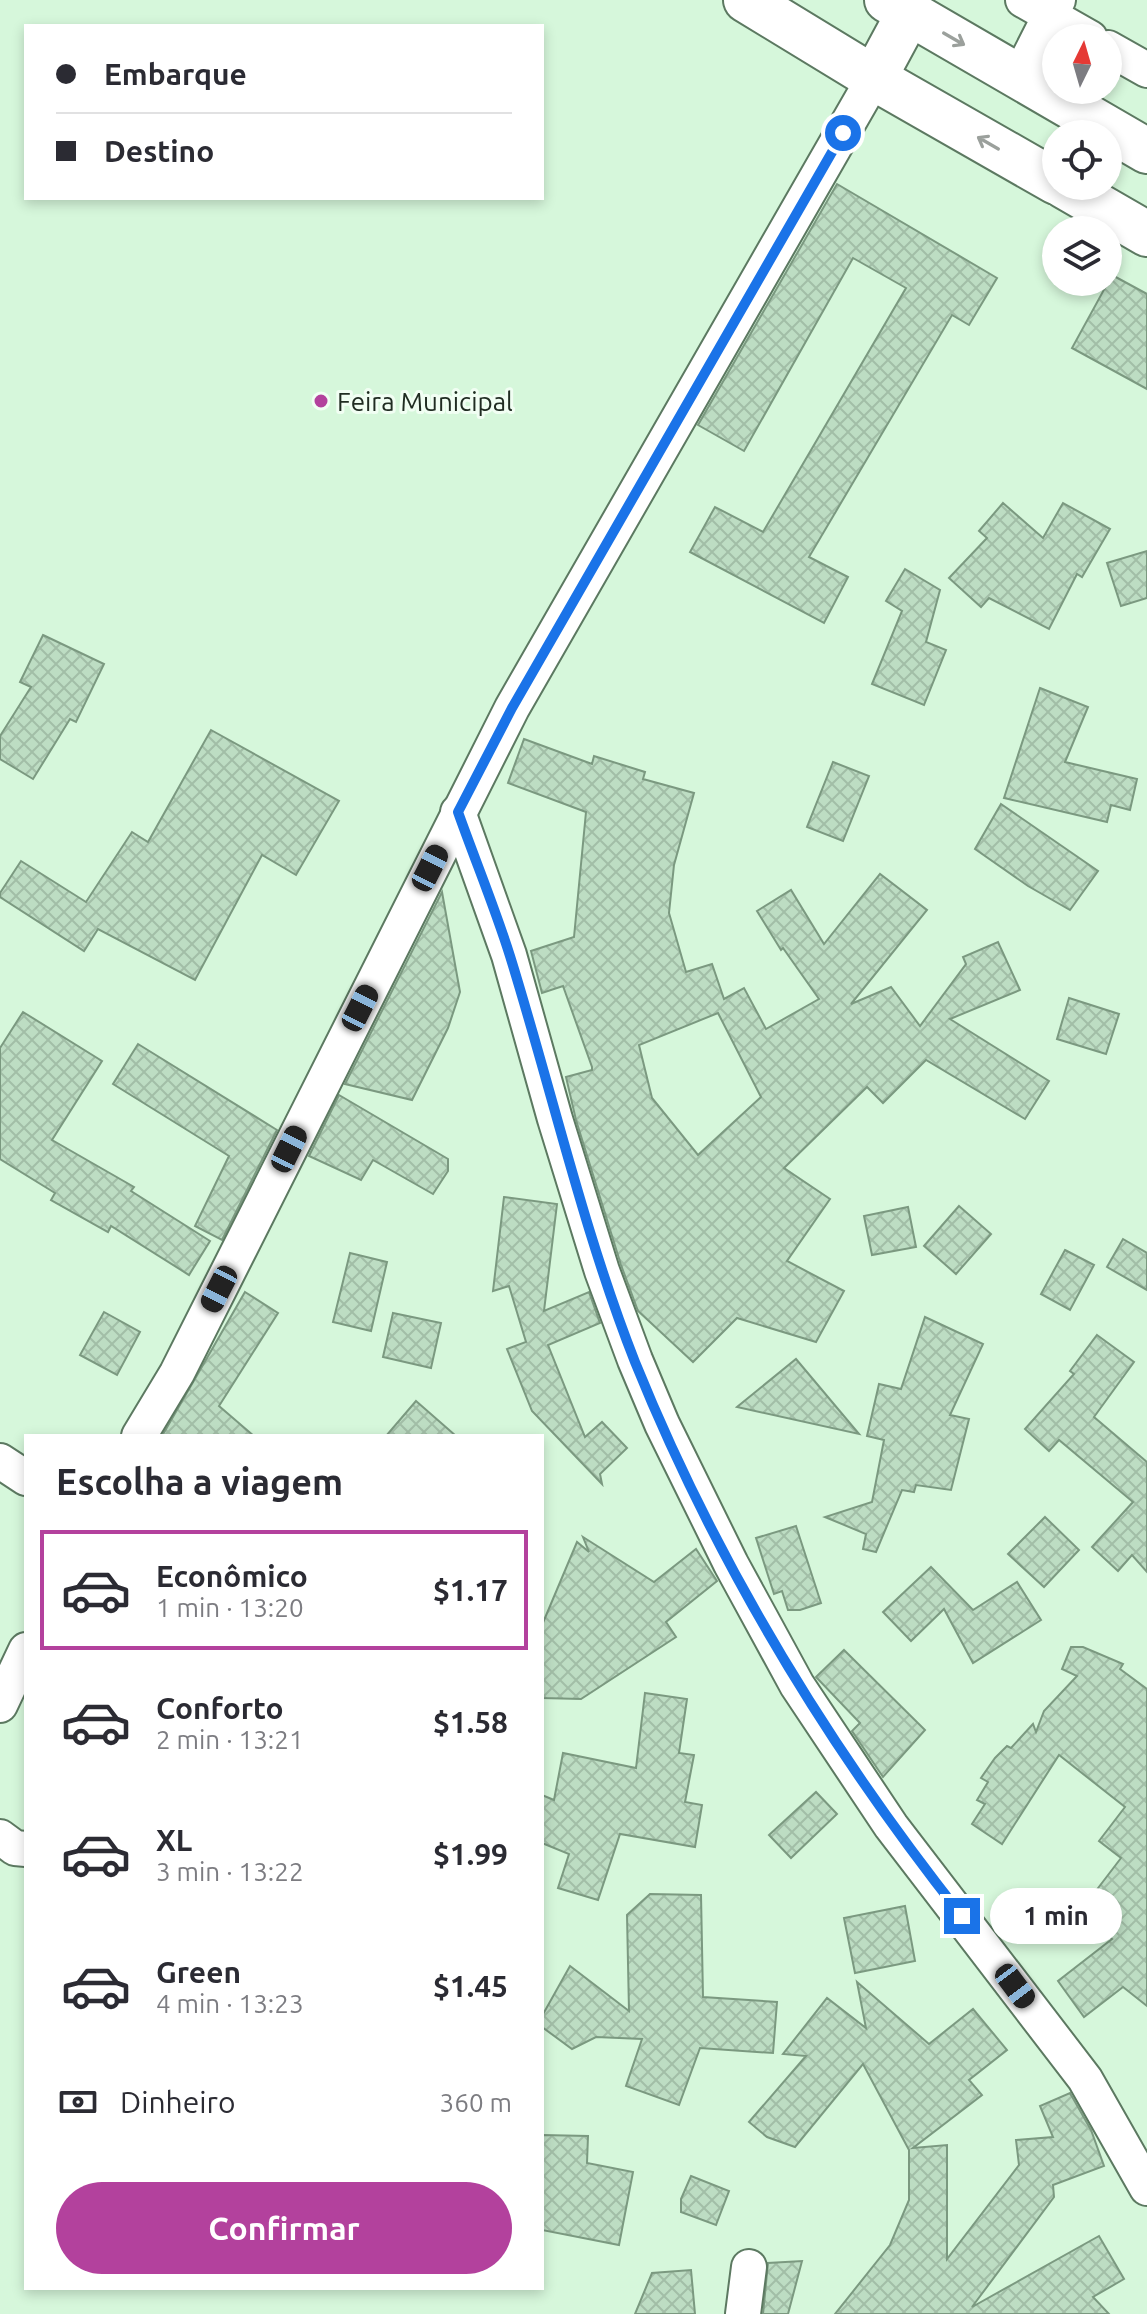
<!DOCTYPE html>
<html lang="pt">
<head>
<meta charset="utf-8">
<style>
  body { margin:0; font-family:Ubuntu,sans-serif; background:#f2f2f3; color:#2b2b33; height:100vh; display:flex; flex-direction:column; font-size:30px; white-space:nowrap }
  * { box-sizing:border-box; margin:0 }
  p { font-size:26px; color:#7c7c81 }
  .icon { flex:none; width:44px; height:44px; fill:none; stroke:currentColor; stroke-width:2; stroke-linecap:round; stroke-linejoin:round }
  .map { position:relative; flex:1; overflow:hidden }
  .drawer { position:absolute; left:24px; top:1434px; width:520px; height:856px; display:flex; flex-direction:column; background:#fff; border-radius:0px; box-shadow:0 4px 12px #0003 }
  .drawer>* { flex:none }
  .top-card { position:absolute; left:24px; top:24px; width:520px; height:176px; border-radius:0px; box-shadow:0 4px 12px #0003; display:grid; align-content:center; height:176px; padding:0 32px; background:#fff }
  .needle { width:52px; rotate:5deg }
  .fabs { position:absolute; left:1042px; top:24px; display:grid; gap:16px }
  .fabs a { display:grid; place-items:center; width:80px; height:80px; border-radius:50%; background:#fff; box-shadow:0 4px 12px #0003; font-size:40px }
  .end { position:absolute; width:36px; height:36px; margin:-18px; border:10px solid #1a73e8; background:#fff; box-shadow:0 0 0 4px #fff }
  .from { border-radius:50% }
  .bubble { position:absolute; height:56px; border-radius:28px; background:#fff; box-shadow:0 4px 12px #0003; font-size:26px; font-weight:700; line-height:56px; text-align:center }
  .car { position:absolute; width:24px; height:48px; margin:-24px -12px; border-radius:10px; box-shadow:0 0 6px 2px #0007; background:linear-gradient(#222 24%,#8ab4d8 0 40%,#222 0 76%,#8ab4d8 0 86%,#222 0) }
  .top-card b { display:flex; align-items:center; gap:28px; height:76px; font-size:30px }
  .top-card b+b { border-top:2px solid #e1e1e2 }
  .top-card i { width:20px; height:20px; background:#2b2b33 }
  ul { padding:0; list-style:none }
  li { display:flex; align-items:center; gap:24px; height:120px; margin:0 16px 12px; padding:0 16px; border:4px solid transparent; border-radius:0px }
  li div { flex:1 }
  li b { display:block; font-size:30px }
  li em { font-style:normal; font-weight:700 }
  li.current { border-color:#b3419d }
  li>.icon { width:72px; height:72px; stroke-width:1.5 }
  h2 { padding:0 32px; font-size:36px; line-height:96px }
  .pay { display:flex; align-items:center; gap:20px; height:88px; padding:0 32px; font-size:30px }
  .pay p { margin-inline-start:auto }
  .cta { display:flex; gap:16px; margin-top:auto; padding:16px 32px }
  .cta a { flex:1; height:92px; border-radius:48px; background:#b3419d; color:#fff; font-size:32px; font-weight:700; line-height:92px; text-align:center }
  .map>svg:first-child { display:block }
  .building { fill:url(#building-cross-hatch); stroke:#7b9980; stroke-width:2; fill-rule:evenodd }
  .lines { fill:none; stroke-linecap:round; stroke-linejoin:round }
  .street-casing { stroke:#5c7961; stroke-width:38 }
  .secondary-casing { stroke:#5c7961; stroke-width:48 }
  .street { stroke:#fff; stroke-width:34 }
  .secondary { stroke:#fff; stroke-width:44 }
  .oneway { stroke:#9ba09c }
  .route { stroke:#1a73e8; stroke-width:10 }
  .poi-dot { fill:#b3419d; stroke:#f1fef3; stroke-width:3 }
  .labels { text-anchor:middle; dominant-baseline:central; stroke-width:6; stroke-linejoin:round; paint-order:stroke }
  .poi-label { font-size:26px; fill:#202c22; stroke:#f1fef3; text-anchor:start }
</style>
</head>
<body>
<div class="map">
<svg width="1147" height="2314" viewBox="0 0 1147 2314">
  <defs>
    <pattern id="building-cross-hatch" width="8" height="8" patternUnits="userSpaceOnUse" patternTransform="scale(2)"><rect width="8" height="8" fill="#bdddc3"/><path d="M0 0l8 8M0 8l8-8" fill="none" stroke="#a2bea7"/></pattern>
  </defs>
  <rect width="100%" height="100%" fill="#d6f7db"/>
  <g class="building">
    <path d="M 837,184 L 997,278 L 969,325 L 952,315 L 809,557 L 848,577 L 824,623 L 690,552 L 715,507 L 763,532 L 906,288 L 853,258 L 744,451 L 698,425 Z"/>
    <path d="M 1112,275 L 1147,294 L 1147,389 L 1072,348 Z"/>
    <path d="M 1003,503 L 1043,538 L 1063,503 L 1110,529 L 1082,577 L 1077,574 L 1049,629 L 989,598 L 981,607 L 949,578 L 987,538 L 979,531 Z"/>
    <path d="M 1147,551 L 1147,598 L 1121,606 L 1107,563 Z"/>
    <path d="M 905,569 L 940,590 L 926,642 L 946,650 L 924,705 L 872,684 L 902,611 L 886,601 Z"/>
    <path d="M 43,635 L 104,664 L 76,722 L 70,719 L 33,779 L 0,759 L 0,736 L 31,687 L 20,682 Z"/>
    <path d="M 1040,688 L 1088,707 L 1065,762 L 1137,779 L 1130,810 L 1111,805 L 1107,822 L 1004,798 Z"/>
    <path d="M 211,730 L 339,801 L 296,875 L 262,855 L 195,980 L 98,929 L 84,951 L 0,897 L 0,893 L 21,861 L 86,902 L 132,832 L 148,842 Z"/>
    <path d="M 524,739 L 592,764 L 594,756 L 645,772 L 643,779 L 694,793 L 674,865 L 669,913 L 686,972 L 712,964 L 724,999 L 744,988 L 766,1029 L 819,999 L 783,948 L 781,950 L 757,911 L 791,890 L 824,944 L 880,874 L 927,910 L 851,1004 L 891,987 L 920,1026 L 966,964 L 963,957 L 998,942 L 1020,990 L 950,1019 L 1049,1081 L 1025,1119 L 926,1060 L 883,1103 L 867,1087 L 784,1168 L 830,1199 L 787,1261 L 844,1291 L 816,1342 L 737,1318 L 693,1362 L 638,1311 L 621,1265 L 576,1120 L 566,1077 L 592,1070 L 592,1067 L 563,986 L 542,993 L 531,951 L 574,937 L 586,812 L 508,783 ZM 718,1013 L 761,1097 L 698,1155 L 652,1098 L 639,1045 Z"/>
    <path d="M 833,762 L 869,776 L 843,841 L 807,827 Z"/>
    <path d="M 1001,804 L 1098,871 L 1070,910 L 1028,886 L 975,849 Z"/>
    <path d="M 442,892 L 460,992 L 448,1028 L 412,1100 L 345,1084 Z"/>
    <path d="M 1069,998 L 1119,1014 L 1106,1054 L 1057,1039 Z"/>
    <path d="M 23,1012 L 102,1061 L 52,1140 L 134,1187 L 131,1191 L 210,1241 L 189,1275 L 111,1226 L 108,1232 L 51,1200 L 55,1193 L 0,1159 L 0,1048 Z"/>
    <path d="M 138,1044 L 277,1130 L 222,1240 L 195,1226 L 229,1156 L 113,1084 Z"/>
    <path d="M 339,1095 L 448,1159 L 448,1171 L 433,1194 L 373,1160 L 361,1180 L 309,1156 Z"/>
    <path d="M 504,1197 L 557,1204 L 544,1311 L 589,1292 L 600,1323 L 548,1345 L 585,1437 L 602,1422 L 627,1448 L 600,1474 L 602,1484 L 532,1411 L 507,1349 L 526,1342 L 509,1286 L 493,1291 Z"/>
    <path d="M 959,1206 L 991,1234 L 956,1274 L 924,1246 Z"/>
    <path d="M 908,1207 L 916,1247 L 872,1255 L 864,1216 Z"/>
    <path d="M 1123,1239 L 1147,1253 L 1147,1290 L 1107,1267 Z"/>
    <path d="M 1065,1250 L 1094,1265 L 1070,1310 L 1041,1294 Z"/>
    <path d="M 350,1253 L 387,1262 L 371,1331 L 333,1322 Z"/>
    <path d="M 245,1292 L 278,1313 L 219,1406 L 254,1436 L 162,1436 Z"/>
    <path d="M 104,1312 L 140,1332 L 117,1375 L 80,1355 Z"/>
    <path d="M 393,1313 L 441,1323 L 431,1368 L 383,1357 Z"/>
    <path d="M 925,1317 L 983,1344 L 950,1415 L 969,1419 L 951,1490 L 916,1485 L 914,1492 L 902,1490 L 876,1552 L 863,1549 L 866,1534 L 825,1517 L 872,1502 L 884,1440 L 867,1436 L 879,1384 L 901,1389 Z"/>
    <path d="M 1097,1335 L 1134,1362 L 1094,1417 L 1147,1462 L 1147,1572 L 1132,1555 L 1118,1571 L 1092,1547 L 1133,1502 L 1059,1440 L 1049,1451 L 1025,1429 L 1074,1374 L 1070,1371 Z"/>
    <path d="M 796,1359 L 859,1434 L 737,1407 Z"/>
    <path d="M 416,1401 L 456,1436 L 386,1436 Z"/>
    <path d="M 1045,1517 L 1079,1550 L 1044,1587 L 1008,1554 Z"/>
    <path d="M 796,1526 L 821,1603 L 800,1610 L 788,1610 L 782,1591 L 774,1594 L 756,1538 Z"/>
    <path d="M 583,1537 L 654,1582 L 696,1549 L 717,1581 L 666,1622 L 676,1637 L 581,1699 L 542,1698 L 542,1625 L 577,1542 L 589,1552 Z"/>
    <path d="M 931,1567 L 973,1610 L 1017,1582 L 1041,1620 L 973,1663 L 944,1609 L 911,1641 L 883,1612 Z"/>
    <path d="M 1071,1647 L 1083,1647 L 1123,1664 L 1120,1669 L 1147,1689 L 1147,2006 L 1123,1987 L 1084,2017 L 1058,1981 L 1112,1939 L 1079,1913 L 1121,1858 L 1099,1841 L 1125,1807 L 1059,1755 L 1002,1844 L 972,1824 L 985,1804 L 977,1800 L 988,1782 L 981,1778 L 995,1758 L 1007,1746 L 1011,1748 L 1033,1724 L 1036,1732 L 1044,1711 L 1077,1676 L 1062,1669 Z"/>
    <path d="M 844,1650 L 925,1730 L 883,1777 L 852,1731 L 860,1723 L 816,1677 Z"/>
    <path d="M 645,1693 L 687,1699 L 679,1753 L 694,1755 L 685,1802 L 702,1805 L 695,1847 L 620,1834 L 598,1900 L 558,1888 L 569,1854 L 542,1843 L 542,1795 L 554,1800 L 563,1753 L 636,1768 Z"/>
    <path d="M 816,1792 L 837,1814 L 791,1858 L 769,1835 Z"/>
    <path d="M 650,1894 L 701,1895 L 703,1997 L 777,2002 L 773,2053 L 700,2048 L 679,2105 L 626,2086 L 642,2039 L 596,2037 L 572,2049 L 542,2027 L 542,2016 L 570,1966 L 629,2011 L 627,1915 Z"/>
    <path d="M 905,1906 L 915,1961 L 855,1973 L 844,1918 Z"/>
    <path d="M 857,1982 L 929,2044 L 973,2009 L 1007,2050 L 969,2080 L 982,2095 L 913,2148 L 947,2145 L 947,2259 L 1019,2165 L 1016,2140 L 1053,2137 L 1040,2106 L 1070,2093 L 1091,2130 L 1104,2166 L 1053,2185 L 1054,2197 L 972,2307 L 1099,2236 L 1124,2279 L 1093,2297 L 1109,2314 L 835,2314 L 890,2245 L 909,2200 L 909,2150 L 863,2064 L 795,2147 L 767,2137 L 749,2122 L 806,2056 L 783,2054 L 827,1998 L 866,2028 Z"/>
    <path d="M 542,2135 L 588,2136 L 587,2163 L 633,2172 L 619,2245 L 542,2230 Z"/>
    <path d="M 691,2176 L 729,2191 L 716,2225 L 681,2212 L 681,2199 Z"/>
    <path d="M 802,2261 L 788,2314 L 763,2314 L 768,2263 Z"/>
    <path d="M 691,2270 L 695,2314 L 635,2314 L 652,2273 Z"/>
  </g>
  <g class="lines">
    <defs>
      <g id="street">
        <path d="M 1023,0 L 1090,38"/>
        <path d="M 1108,48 L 1147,70"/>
        <path d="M 1019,77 L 1058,0"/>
        <path d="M 458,812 L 509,955 L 555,1119 L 602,1271 L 635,1360 L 662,1424 L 731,1564 L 797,1685 L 891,1826 L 1085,2079 L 1147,2188"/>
        <path d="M 139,1436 L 177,1373 L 512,708 L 874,78"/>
        <path d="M 0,1461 L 26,1478"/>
        <path d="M 0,1705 L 26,1650"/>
        <path d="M 0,1837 L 15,1848 L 26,1849"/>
        <path d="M 743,2314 L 749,2267"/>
      </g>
      <g id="secondary">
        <path d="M 746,0 L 874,78 L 1056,182"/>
        <path d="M 887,0 L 1147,151"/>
        <path d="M 874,78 L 909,13"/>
        <path d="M 1064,186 L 1147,234"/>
      </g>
    </defs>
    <use href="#street" class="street-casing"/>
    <use href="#secondary" class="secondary-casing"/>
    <use href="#street" class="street"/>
    <use href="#secondary" class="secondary"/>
  </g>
  <defs><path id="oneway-shaft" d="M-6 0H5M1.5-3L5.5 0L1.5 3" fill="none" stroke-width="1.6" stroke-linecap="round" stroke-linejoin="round" transform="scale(2)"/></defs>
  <g class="oneway">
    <use href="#oneway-shaft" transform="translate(954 39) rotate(30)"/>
    <use href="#oneway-shaft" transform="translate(988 143) rotate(-150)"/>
  </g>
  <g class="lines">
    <path class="route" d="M 843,133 L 512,708 L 458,812 C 475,860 495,908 510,956 C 552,1091 583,1230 635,1362 C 716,1562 829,1748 962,1916"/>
  </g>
  <circle class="poi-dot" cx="321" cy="401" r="8"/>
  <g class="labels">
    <g class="poi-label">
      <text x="337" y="401">Feira Municipal</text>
    </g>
  </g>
</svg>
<div class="fabs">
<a><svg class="needle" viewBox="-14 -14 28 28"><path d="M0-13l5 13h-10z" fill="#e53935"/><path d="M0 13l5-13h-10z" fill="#7c7c81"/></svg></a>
<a><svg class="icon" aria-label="locate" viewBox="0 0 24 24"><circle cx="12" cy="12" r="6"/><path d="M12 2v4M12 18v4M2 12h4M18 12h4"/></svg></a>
<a><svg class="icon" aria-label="layers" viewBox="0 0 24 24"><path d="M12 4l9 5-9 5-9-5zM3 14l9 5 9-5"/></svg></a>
</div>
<i class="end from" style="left:843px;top:133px"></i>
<i class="end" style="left:962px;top:1916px"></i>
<div class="bubble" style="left:990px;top:1888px;width:132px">1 min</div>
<i class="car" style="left:430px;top:868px;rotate:27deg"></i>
<i class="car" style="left:360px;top:1008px;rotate:27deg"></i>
<i class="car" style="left:289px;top:1149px;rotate:26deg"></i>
<i class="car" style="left:219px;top:1289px;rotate:207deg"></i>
<i class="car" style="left:1015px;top:1986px;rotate:143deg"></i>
<div class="top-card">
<b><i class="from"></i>Embarque</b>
<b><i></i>Destino</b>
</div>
<section class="drawer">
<h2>Escolha a viagem</h2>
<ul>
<li class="current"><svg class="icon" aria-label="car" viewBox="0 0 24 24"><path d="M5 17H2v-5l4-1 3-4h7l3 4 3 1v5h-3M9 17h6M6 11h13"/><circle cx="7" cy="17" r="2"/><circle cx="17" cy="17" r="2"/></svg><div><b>Econômico</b><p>1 min · 13:20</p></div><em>$1.17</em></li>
<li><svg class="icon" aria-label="car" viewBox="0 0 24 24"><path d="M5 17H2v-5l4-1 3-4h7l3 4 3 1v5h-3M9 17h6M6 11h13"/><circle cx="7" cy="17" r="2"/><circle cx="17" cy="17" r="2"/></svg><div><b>Conforto</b><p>2 min · 13:21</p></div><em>$1.58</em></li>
<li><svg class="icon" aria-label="car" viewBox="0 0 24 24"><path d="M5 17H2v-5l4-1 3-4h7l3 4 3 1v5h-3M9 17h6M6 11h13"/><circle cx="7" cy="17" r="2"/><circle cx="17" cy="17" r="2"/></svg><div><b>XL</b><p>3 min · 13:22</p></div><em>$1.99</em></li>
<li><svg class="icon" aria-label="car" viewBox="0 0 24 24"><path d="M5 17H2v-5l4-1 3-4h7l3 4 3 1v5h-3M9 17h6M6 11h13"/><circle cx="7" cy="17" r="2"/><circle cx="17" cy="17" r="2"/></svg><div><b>Green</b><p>4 min · 13:23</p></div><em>$1.45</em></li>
</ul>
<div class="pay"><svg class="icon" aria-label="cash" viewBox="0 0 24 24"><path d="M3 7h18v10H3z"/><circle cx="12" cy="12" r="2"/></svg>Dinheiro<p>360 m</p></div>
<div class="cta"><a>Confirmar</a></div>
</section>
</div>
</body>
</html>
